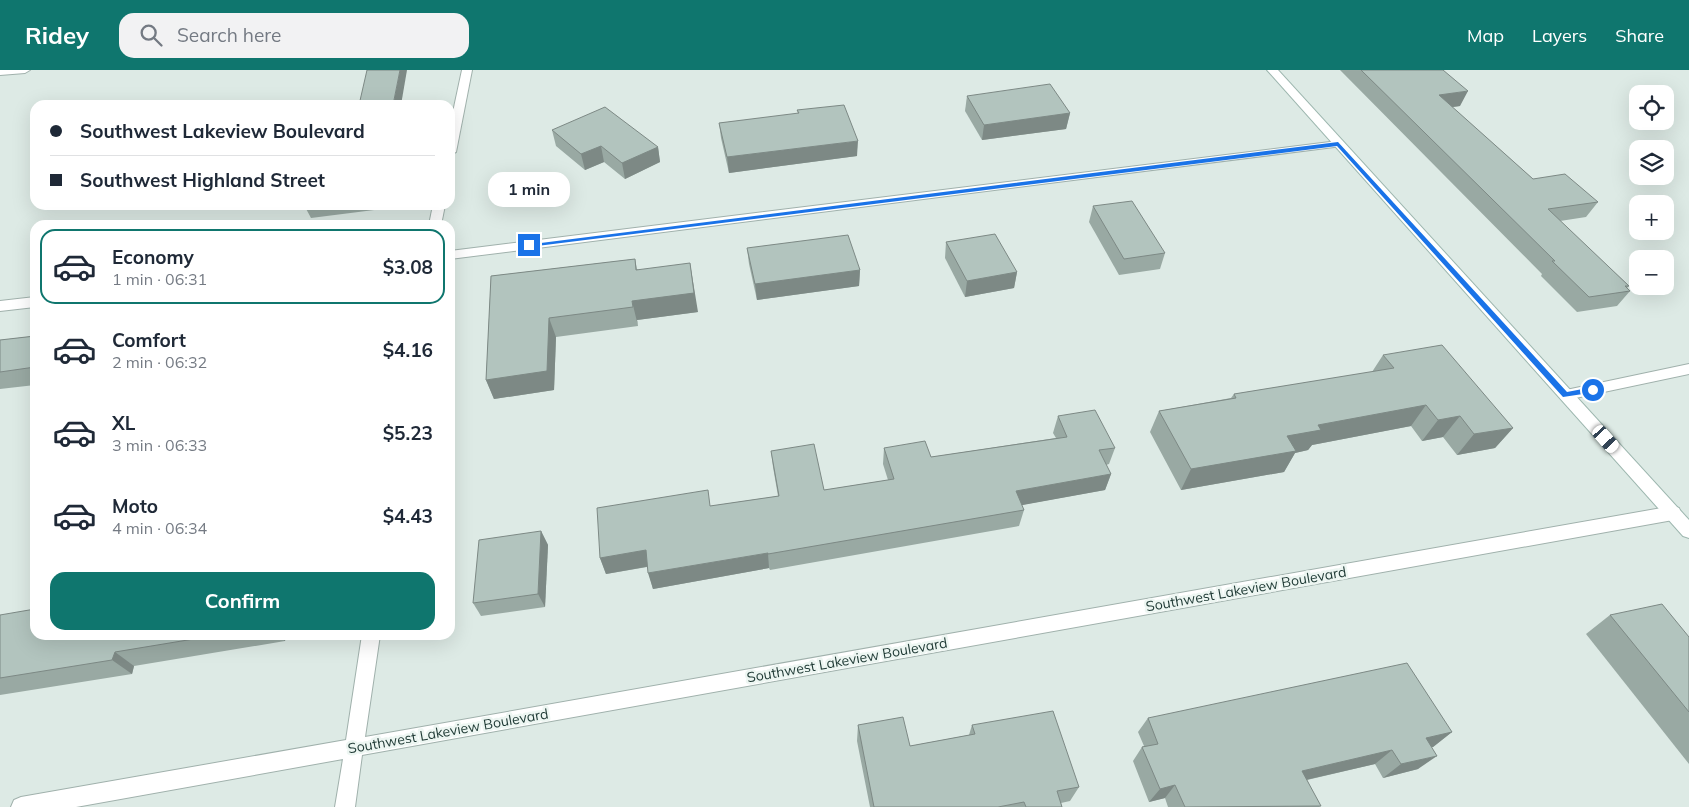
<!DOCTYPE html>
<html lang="en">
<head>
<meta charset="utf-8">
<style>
  body { margin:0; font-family:Mulish,sans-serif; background:#f2f2f3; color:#1f2937; height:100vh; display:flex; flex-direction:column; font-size:19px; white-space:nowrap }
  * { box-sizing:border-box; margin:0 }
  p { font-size:16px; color:#747a83 }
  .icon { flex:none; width:28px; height:28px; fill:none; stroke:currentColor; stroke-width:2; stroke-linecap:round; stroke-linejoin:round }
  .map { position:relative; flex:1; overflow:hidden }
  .panel { position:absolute; left:30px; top:150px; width:425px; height:420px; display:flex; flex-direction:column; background:#fff; border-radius:15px; box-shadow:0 5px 20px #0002 }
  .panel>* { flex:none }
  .banner { position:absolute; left:30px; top:30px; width:425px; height:110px; border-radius:15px; box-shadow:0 5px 20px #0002; display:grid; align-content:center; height:110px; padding:0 20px; background:#fff }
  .controls { position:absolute; left:1629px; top:15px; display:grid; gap:10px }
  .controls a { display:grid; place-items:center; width:45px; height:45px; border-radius:10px; background:#fff; box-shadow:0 5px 20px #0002; font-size:25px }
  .end { position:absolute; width:22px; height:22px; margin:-11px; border:6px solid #1a73e8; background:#fff; box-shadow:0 0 0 2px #fff }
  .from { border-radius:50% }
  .bubble { position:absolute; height:35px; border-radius:15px; background:#fff; box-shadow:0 5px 20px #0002; font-size:16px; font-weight:700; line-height:35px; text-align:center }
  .car { position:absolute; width:15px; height:30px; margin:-15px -8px; border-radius:6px; box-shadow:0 0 4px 1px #0007; background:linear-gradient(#fff 24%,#345 0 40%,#fff 0 76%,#345 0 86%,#fff 0) }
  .banner b { display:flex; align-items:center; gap:18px; height:48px; font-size:19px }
  .banner b+b { border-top:1px solid #e0e1e3 }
  .banner i { width:12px; height:12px; background:#1f2937 }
  ul { padding:9px 0 0; list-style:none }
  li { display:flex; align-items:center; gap:15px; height:75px; margin:0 10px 8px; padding:0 10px; border:2px solid transparent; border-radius:15px }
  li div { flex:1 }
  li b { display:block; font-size:19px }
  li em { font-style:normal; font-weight:700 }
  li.current { border-color:#0f766e }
  li>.icon { width:45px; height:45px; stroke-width:1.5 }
  .button { display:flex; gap:10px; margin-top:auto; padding:10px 20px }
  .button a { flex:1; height:58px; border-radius:15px; background:#0f766e; color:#fff; font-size:20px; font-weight:700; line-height:58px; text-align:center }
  header { display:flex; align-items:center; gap:30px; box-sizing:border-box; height:70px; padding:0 25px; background:#0f766e; color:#fff }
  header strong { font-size:24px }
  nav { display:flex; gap:28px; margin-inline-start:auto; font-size:18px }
  .search { width:350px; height:45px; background:#f2f2f3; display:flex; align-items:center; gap:12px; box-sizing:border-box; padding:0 18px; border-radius:15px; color:#747a83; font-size:19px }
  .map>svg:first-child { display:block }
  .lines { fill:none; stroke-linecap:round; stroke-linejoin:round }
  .minor-casing { stroke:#a0b1ac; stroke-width:2 }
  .secondary-casing { stroke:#9cb6ae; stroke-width:2 }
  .minor { fill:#fff; fill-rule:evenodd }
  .secondary { fill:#fff; fill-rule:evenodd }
  .wall { fill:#99a9a3 }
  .shaded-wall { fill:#7d8985 }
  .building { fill:#b2c4be; stroke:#7d8985 }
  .route { fill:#1a73e8 }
  .labels { text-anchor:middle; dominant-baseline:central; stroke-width:5; stroke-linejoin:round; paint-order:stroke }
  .street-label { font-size:14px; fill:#1e3934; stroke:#edf6f2 }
</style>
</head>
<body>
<header>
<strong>Ridey</strong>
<div class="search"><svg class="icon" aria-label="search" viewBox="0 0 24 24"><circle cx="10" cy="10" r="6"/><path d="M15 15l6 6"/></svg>Search here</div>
<nav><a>Map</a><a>Layers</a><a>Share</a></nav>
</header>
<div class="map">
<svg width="1689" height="737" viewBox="0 0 1689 737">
  <rect width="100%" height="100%" fill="#ddeae5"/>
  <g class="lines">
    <defs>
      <g id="minor">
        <path d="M 0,0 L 30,0 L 25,3 L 0,5 Z"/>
        <path d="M 462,0 L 472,0 L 456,82 L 450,85 L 450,56 Z"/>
        <path d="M 1338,71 L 1342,72 L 1342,76 L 450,189 L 450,181 Z"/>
        <path d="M 433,135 L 445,135 L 441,155 L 429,155 Z"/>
        <path d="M 35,227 L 35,237 L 0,241 L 0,231 Z"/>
        <path d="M 1689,294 L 1689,304 L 1566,330 L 1561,329 L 1559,325 L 1561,321 L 1566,320 Z"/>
        <path d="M 1673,436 L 1679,438 L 1681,443 L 1679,448 L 1673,450 L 362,685 L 355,737 L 335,737 L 343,689 L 76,737 L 11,737 L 14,730 L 21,727 L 346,670 L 362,565 L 380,565 L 365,667 Z"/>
      </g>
      <path id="secondary" d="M 1267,0 L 1278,0 L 1689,450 L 1689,468 L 1683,466 Z"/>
    </defs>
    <use href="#minor" class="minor-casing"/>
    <use href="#secondary" class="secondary-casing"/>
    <use href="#minor" class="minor"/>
    <use href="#secondary" class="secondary"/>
  </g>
  <g class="wall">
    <path d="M 1340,0 L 1443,0 L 1460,36 L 1452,37 L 1533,109 L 1598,132 L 1586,147 L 1560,151 L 1629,216 L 1627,218 L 1630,221 L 1617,236 L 1577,242 L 1541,206 L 1542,204 Z"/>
    <path d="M 967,26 L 1070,43 L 1066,59 L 982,70 L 965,41 Z"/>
    <path d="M 797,40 L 857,86 L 729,103 L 721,68 L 719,53 L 798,44 Z"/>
    <path d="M 552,60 L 658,77 L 660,92 L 625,109 L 604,92 L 585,100 L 556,76 Z"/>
    <path d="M 304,135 L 383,135 L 382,139 L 311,148 Z"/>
    <path d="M 1093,136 L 1165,183 L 1160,199 L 1119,205 L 1089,152 Z"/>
    <path d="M 946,172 L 1017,202 L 1014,218 L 965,227 L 945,188 Z"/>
    <path d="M 747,178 L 860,200 L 859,216 L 757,230 L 749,194 Z"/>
    <path d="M 635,189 L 637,199 L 698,242 L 637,250 L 638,256 L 556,267 L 554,320 L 494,329 L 486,310 L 491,206 Z"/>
    <path d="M 35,266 L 35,315 L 0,319 L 0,270 Z"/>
    <path d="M 1383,285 L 1513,358 L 1495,378 L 1457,385 L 1443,367 L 1422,371 L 1411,356 L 1312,375 L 1308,380 L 1295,383 L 1284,402 L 1181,420 L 1150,362 L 1159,341 L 1231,328 L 1234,324 L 1372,302 Z"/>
    <path d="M 1058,346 L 1115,378 L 1109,394 L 1106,395 L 1111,404 L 1105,420 L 1021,435 L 1024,440 L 1019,456 L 770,500 L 769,498 L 653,519 L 647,497 L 606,504 L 600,488 L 711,436 L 778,426 L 773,397 L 771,381 L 824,420 L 888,410 L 883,394 L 884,378 L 931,387 L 1056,368 L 1053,363 Z"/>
    <path d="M 541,461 L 548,475 L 545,537 L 481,546 L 473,533 Z"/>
    <path d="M 0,545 L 35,565 L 286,565 L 285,571 L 134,596 L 132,604 L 0,625 Z"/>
    <path d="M 1610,545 L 1689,567 L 1689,694 L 1586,564 Z"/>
    <path d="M 1148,648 L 1452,662 L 1433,677 L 1431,677 L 1418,699 L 1383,708 L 1375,694 L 1307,710 L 1320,737 L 1168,737 L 1165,728 L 1149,732 L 1133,691 L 1142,677 L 1144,676 L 1138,662 Z"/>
    <path d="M 858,655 L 910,676 L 969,665 L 972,655 L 1079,717 L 1070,731 L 1061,733 L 1062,737 L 870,737 L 857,671 Z"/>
  </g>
  <g class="shaded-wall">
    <path d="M 400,0 L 407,0 L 401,35 L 393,35 Z"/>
    <path d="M 1468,21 L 1460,36 L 1431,40 L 1439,25 Z"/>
    <path d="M 1070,43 L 1066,59 L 982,70 L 984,55 Z"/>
    <path d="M 858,71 L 857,86 L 729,103 L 727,87 Z"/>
    <path d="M 601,76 L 604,92 L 585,100 L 581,84 Z"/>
    <path d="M 658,77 L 660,92 L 625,109 L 622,93 Z"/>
    <path d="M 690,193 L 698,242 L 637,250 L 638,256 L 632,231 Z"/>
    <path d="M 860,200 L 859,216 L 757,230 L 755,214 Z"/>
    <path d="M 1017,202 L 1014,218 L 965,227 L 967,211 Z"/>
    <path d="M 549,248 L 556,267 L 554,320 L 494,329 L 486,310 Z"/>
    <path d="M 1426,335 L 1411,356 L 1312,375 L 1308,380 L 1295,383 L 1284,402 L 1181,420 L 1191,399 L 1287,366 L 1318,355 Z"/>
    <path d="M 1460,346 L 1443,367 L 1422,371 L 1438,350 Z"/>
    <path d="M 1513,358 L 1495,378 L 1457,385 L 1474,364 Z"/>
    <path d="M 1111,404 L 1105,420 L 1012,437 L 1016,421 Z"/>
    <path d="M 541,461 L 548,475 L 545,537 L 538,524 Z"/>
    <path d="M 646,480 L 651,496 L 606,504 L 600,488 Z"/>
    <path d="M 768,483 L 769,498 L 653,519 L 648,503 Z"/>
    <path d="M 278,565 L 286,565 L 285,571 Z"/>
    <path d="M 115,582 L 134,596 L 132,604 L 112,590 Z"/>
    <path d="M 1452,662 L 1433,677 L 1408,682 L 1426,668 Z"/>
    <path d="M 1392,680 L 1375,694 L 1288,714 L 1302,701 Z"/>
    <path d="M 1437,686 L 1418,699 L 1383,708 L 1401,694 Z"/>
    <path d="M 1175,715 L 1165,728 L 1149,732 L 1160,719 Z"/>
  </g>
  <g class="building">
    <path d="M 367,0 L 400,0 L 393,35 L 359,35 Z"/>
    <path d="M 1361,0 L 1443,0 L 1468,21 L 1439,25 L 1533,109 L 1565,104 L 1598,132 L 1548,139 L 1629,216 L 1625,216 L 1630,221 L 1589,227 L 1552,191 L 1555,191 Z"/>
    <path d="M 1050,14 L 1070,43 L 984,55 L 967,26 Z"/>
    <path d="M 844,35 L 858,71 L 727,87 L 719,53 L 799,43 L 797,40 Z"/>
    <path d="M 605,37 L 658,77 L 622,93 L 601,76 L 581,84 L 552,60 Z"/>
    <path d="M 1132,131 L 1165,183 L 1124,189 L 1093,136 Z"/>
    <path d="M 995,164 L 1017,202 L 967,211 L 946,172 Z"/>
    <path d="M 848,165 L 860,200 L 755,214 L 747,178 Z"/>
    <path d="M 635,189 L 636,200 L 690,193 L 694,223 L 632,231 L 633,237 L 549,248 L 547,301 L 486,310 L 491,206 Z"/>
    <path d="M 35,266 L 35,297 L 0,302 L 0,270 Z"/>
    <path d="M 1442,275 L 1513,358 L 1474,364 L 1460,346 L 1438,350 L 1426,335 L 1318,355 L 1321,360 L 1287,366 L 1296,381 L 1191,399 L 1159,341 L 1236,328 L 1234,324 L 1394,298 L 1383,285 Z"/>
    <path d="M 1095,340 L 1115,378 L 1099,380 L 1111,404 L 1016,421 L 1024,440 L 768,484 L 768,483 L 648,503 L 646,480 L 600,488 L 597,438 L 708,420 L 710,436 L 779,426 L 771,381 L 814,374 L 824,420 L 894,409 L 884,378 L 925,371 L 931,387 L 1067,367 L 1058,346 Z"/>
    <path d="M 541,461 L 538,524 L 473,533 L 479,470 Z"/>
    <path d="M 1662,534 L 1689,567 L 1689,642 L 1610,545 Z"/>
    <path d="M 35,539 L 35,565 L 218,565 L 115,582 L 112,590 L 0,608 L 0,545 Z"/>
    <path d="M 1407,593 L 1452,662 L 1426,668 L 1437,686 L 1401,694 L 1392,680 L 1302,701 L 1321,736 L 1185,737 L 1175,715 L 1160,719 L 1142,677 L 1158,674 L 1148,648 Z"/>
    <path d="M 1053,641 L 1079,717 L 1057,721 L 1062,737 L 1026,737 L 1024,732 L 998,737 L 874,737 L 858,655 L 903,647 L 910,676 L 975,664 L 972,655 Z"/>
  </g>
  <path class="route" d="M 1338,72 L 1567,322 L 1593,317 L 1597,320 L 1596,322 L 1563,327 L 1337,76 L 529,177 L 525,175 Z"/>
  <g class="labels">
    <g class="street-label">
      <text transform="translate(1246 519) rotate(-10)">Southwest Lakeview Boulevard</text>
      <text transform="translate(847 590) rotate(-10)">Southwest Lakeview Boulevard</text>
      <text transform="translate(448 661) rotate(-10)">Southwest Lakeview Boulevard</text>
    </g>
  </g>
</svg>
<div class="controls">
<a><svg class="icon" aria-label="locate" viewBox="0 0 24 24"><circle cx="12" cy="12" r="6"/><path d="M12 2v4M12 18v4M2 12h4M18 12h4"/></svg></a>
<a><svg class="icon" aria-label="layers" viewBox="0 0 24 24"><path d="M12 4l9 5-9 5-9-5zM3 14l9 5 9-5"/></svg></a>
<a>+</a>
<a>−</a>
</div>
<i class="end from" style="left:1593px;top:320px"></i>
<i class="end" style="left:529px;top:175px"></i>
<div class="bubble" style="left:488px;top:102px;width:82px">1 min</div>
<i class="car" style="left:1606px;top:369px;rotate:138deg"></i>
<div class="banner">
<b><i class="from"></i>Southwest Lakeview Boulevard</b>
<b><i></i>Southwest Highland Street</b>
</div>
<section class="panel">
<ul>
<li class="current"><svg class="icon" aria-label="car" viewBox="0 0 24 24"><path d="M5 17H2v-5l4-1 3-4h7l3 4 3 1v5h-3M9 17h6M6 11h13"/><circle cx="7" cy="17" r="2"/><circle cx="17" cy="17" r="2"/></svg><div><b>Economy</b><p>1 min · 06:31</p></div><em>$3.08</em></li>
<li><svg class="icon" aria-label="car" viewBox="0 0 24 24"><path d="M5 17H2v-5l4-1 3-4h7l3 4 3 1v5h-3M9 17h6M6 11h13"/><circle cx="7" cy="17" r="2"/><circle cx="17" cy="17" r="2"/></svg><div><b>Comfort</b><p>2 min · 06:32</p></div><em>$4.16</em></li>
<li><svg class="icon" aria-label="car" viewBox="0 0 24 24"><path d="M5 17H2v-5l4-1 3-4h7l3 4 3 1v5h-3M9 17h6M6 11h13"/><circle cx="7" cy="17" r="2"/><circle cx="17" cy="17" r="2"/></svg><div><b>XL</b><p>3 min · 06:33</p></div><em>$5.23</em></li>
<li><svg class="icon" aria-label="car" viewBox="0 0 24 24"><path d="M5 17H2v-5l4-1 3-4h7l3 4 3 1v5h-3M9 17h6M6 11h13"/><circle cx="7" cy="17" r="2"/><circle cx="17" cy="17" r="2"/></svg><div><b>Moto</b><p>4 min · 06:34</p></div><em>$4.43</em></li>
</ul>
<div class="button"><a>Confirm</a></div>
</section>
</div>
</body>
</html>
